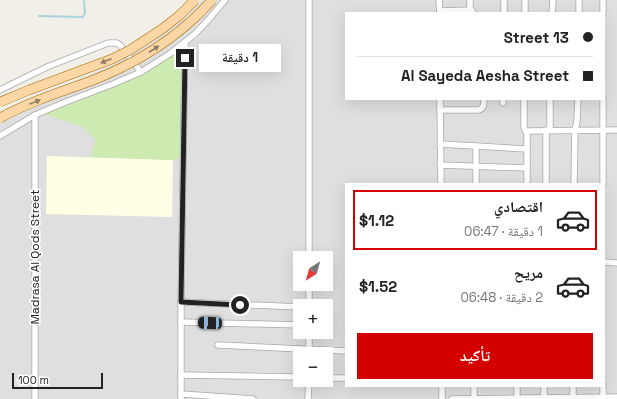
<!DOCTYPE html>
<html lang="ar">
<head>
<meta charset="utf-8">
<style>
  body { margin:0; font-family:"Space Grotesk","Noto Naskh Arabic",sans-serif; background:#f6f6f6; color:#222; direction:rtl; height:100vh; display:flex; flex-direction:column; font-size:15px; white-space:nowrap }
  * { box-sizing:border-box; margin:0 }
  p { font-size:13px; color:#767676 }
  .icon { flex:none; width:22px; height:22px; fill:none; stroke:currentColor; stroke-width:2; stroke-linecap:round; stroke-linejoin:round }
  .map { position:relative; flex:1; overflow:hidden; direction:ltr }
  .details { position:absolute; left:345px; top:183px; width:260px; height:204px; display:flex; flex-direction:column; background:#fff; border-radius:0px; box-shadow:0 4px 16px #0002; direction:rtl }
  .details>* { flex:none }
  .hud { position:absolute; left:345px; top:12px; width:260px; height:88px; border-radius:0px; box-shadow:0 4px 16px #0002; direction:rtl; display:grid; align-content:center; height:88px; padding:0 12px; background:#fff }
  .needle { width:26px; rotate:217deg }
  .buttons { position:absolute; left:293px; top:251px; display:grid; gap:8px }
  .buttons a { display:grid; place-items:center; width:40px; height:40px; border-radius:0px; background:#fff; box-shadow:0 4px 16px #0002; font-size:20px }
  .scale { position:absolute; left:12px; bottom:10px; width:91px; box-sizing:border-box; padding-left:4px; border:2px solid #222; border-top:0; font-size:11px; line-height:14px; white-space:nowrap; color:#222; -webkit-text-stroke:3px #fff; paint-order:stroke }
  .end { position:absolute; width:18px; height:18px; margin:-9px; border:5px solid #222; background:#fff; box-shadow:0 0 0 2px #fff }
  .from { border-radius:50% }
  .bubble { position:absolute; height:28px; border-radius:0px; background:#fff; box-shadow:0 4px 16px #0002; font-size:13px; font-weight:600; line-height:28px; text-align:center; direction:rtl }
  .car { position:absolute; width:12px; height:24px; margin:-12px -6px; border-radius:5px; box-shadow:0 0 3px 1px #0007; background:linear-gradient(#222 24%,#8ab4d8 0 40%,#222 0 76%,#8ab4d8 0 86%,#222 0) }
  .hud b { display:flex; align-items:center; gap:14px; height:38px; font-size:15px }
  .hud b+b { border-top:1px solid #e0e0e0 }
  .hud i { width:10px; height:10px; background:#222 }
  ul { padding:7px 0 0; list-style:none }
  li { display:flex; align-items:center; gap:12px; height:60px; margin:0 8px 6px; padding:0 4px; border:2px solid transparent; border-radius:0px }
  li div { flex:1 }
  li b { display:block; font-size:15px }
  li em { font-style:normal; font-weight:600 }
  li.current { border-color:#d40000 }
  li>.icon { width:36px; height:36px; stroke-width:1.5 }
  .button { display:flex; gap:8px; margin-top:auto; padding:8px 12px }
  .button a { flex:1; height:46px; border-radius:0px; background:#d40000; color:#fff; font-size:16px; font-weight:600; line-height:46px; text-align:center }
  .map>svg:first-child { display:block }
  .residential { fill:#e0dfdf; fill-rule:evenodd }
  .education { fill:#ffffe5 }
  .grass { fill:#cdebb0 }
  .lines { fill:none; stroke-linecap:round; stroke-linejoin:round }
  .stream { stroke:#aad3df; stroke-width:2 }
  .minor-casing { stroke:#a9a9a9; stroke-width:7 }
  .minor { stroke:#fff; stroke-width:5.5 }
  .primary-bridge-casing { stroke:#a06b00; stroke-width:10; stroke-linecap:butt }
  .primary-bridge { stroke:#fcd6a4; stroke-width:9 }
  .oneway { fill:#8f7c63 }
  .route { stroke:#222; stroke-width:5 }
  .labels { text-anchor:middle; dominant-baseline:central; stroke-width:3.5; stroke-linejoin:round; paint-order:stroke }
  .street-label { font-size:12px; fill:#222; stroke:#fff }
</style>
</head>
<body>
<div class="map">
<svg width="617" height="399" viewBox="0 0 617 399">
  <rect width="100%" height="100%" fill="#f2efe9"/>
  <path class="residential" d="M 202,0 L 617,0 L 617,399 L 0,399 L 0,112 L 33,97 L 72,82 L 117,63 L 139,51 L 187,17 ZM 346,13 L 604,13 L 604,99 L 346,99 ZM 346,184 L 604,184 L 604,386 L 346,386 ZM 300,258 L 326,258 L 326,284 L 300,284 ZM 300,306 L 326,306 L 326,332 L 300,332 ZM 300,354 L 326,354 L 326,380 L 300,380 Z"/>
  <path class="education" d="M 47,156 L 173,160 L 172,217 L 46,214 Z"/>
  <path class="grass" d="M 182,49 L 180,158 L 173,160 L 90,157 L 96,140 L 83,127 L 44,114 L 112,88 Z"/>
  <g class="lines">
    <path class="stream" d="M 39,16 L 83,17 L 85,13 L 84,0"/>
    <defs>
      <g id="minor">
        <path d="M 439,0 L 440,13"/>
        <path d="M 470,0 L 470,8 L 473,13"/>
        <path d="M 603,0 L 603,13"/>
        <path d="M 440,11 L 471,10"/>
        <path d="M 504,13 L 504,0"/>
        <path d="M 525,13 L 525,0"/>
        <path d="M 552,13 L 553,0"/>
        <path d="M 579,13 L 579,0"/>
        <path d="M 0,90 L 47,67 L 108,43 L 117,43 L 120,45 L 141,72"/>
        <path d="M 440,99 L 441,184"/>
        <path d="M 524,99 L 524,127 L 527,134 L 527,184"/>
        <path d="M 603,99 L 603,184"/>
        <path d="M 503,103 L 503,99"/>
        <path d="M 440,110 L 478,110 C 484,109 484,104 484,99"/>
        <path d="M 550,130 L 550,99"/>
        <path d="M 526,131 L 617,130"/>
        <path d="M 0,136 L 35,115 L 63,103 L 113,84 L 141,72 L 171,53 L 195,34 L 209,19 L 225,0"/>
        <path d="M 440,144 L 527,149"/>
        <path d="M 440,165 L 527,168"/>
        <path d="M 476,184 L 476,146"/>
        <path d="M 546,184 L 546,130"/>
        <path d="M 574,184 L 575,130 L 577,121 L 578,99"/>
        <path d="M 309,258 L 309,0"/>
        <path d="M 604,262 L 617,263"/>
        <path d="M 181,302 L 300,307"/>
        <path d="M 309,306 L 309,284"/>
        <path d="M 181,322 L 300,325"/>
        <path d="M 309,332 L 309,354"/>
        <path d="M 218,345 L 346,351"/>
        <path d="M 181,375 L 300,377"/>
        <path d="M 326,378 L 346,378"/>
        <path d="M 442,386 L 442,399"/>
        <path d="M 603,386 L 603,397"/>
        <path d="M 181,394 L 253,399"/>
        <path d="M 573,397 L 573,386"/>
        <path d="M 517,398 L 517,386"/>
        <path d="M 544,398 L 544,386"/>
        <path d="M 35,399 L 35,115"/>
        <path d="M 181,399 L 181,302 L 185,42"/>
        <path d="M 308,399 L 309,380"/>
        <path d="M 452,399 L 617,397"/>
        <path d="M 474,399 L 474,386"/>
      </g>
    </defs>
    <use href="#minor" class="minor-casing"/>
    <use href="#minor" class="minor"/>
    <defs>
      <g id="primary-bridge">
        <path d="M 0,102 L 29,90 L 112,59 L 130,50 L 162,29 L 180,15 L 195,0"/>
        <path d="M 0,118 C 29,102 60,92 91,81 C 127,67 161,48 190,22 C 198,15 205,8 212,0"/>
      </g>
    </defs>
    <use href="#primary-bridge" class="primary-bridge-casing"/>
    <use href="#primary-bridge" class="primary-bridge"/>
  </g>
  <defs><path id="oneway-solid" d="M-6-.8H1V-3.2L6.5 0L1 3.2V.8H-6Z"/></defs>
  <g class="oneway">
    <use href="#oneway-solid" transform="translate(154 49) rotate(-33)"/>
    <use href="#oneway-solid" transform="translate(106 61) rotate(159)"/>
    <use href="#oneway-solid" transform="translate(35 102) rotate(-22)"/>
  </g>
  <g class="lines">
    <path class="route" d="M 185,58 L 181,302 L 240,305"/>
  </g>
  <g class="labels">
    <g class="street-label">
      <text transform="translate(35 257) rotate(-90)">Madrasa Al Qods Street</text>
    </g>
  </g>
</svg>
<div class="buttons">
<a><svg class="needle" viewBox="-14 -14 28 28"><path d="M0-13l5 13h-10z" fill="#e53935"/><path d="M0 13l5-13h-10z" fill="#767676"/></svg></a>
<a>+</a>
<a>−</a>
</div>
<div class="scale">100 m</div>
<i class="end from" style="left:240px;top:305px"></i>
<i class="end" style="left:185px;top:58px"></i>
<div class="bubble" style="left:199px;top:44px;width:82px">1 دقيقة</div>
<i class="car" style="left:210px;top:323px;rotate:272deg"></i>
<div class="hud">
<b><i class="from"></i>Street 13</b>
<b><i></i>Al Sayeda Aesha Street</b>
</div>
<section class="details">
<ul>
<li class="current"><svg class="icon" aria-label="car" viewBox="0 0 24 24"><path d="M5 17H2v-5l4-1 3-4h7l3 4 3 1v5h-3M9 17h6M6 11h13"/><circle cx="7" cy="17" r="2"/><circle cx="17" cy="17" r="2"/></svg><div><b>اقتصادي</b><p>1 دقيقة · 06:47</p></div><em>$1.12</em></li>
<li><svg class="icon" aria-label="car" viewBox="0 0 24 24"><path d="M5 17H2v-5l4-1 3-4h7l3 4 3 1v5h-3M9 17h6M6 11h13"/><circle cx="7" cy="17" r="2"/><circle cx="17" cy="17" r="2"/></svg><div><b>مريح</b><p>2 دقيقة · 06:48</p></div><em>$1.52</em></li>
</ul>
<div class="button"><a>تأكيد</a></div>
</section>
</div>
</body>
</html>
